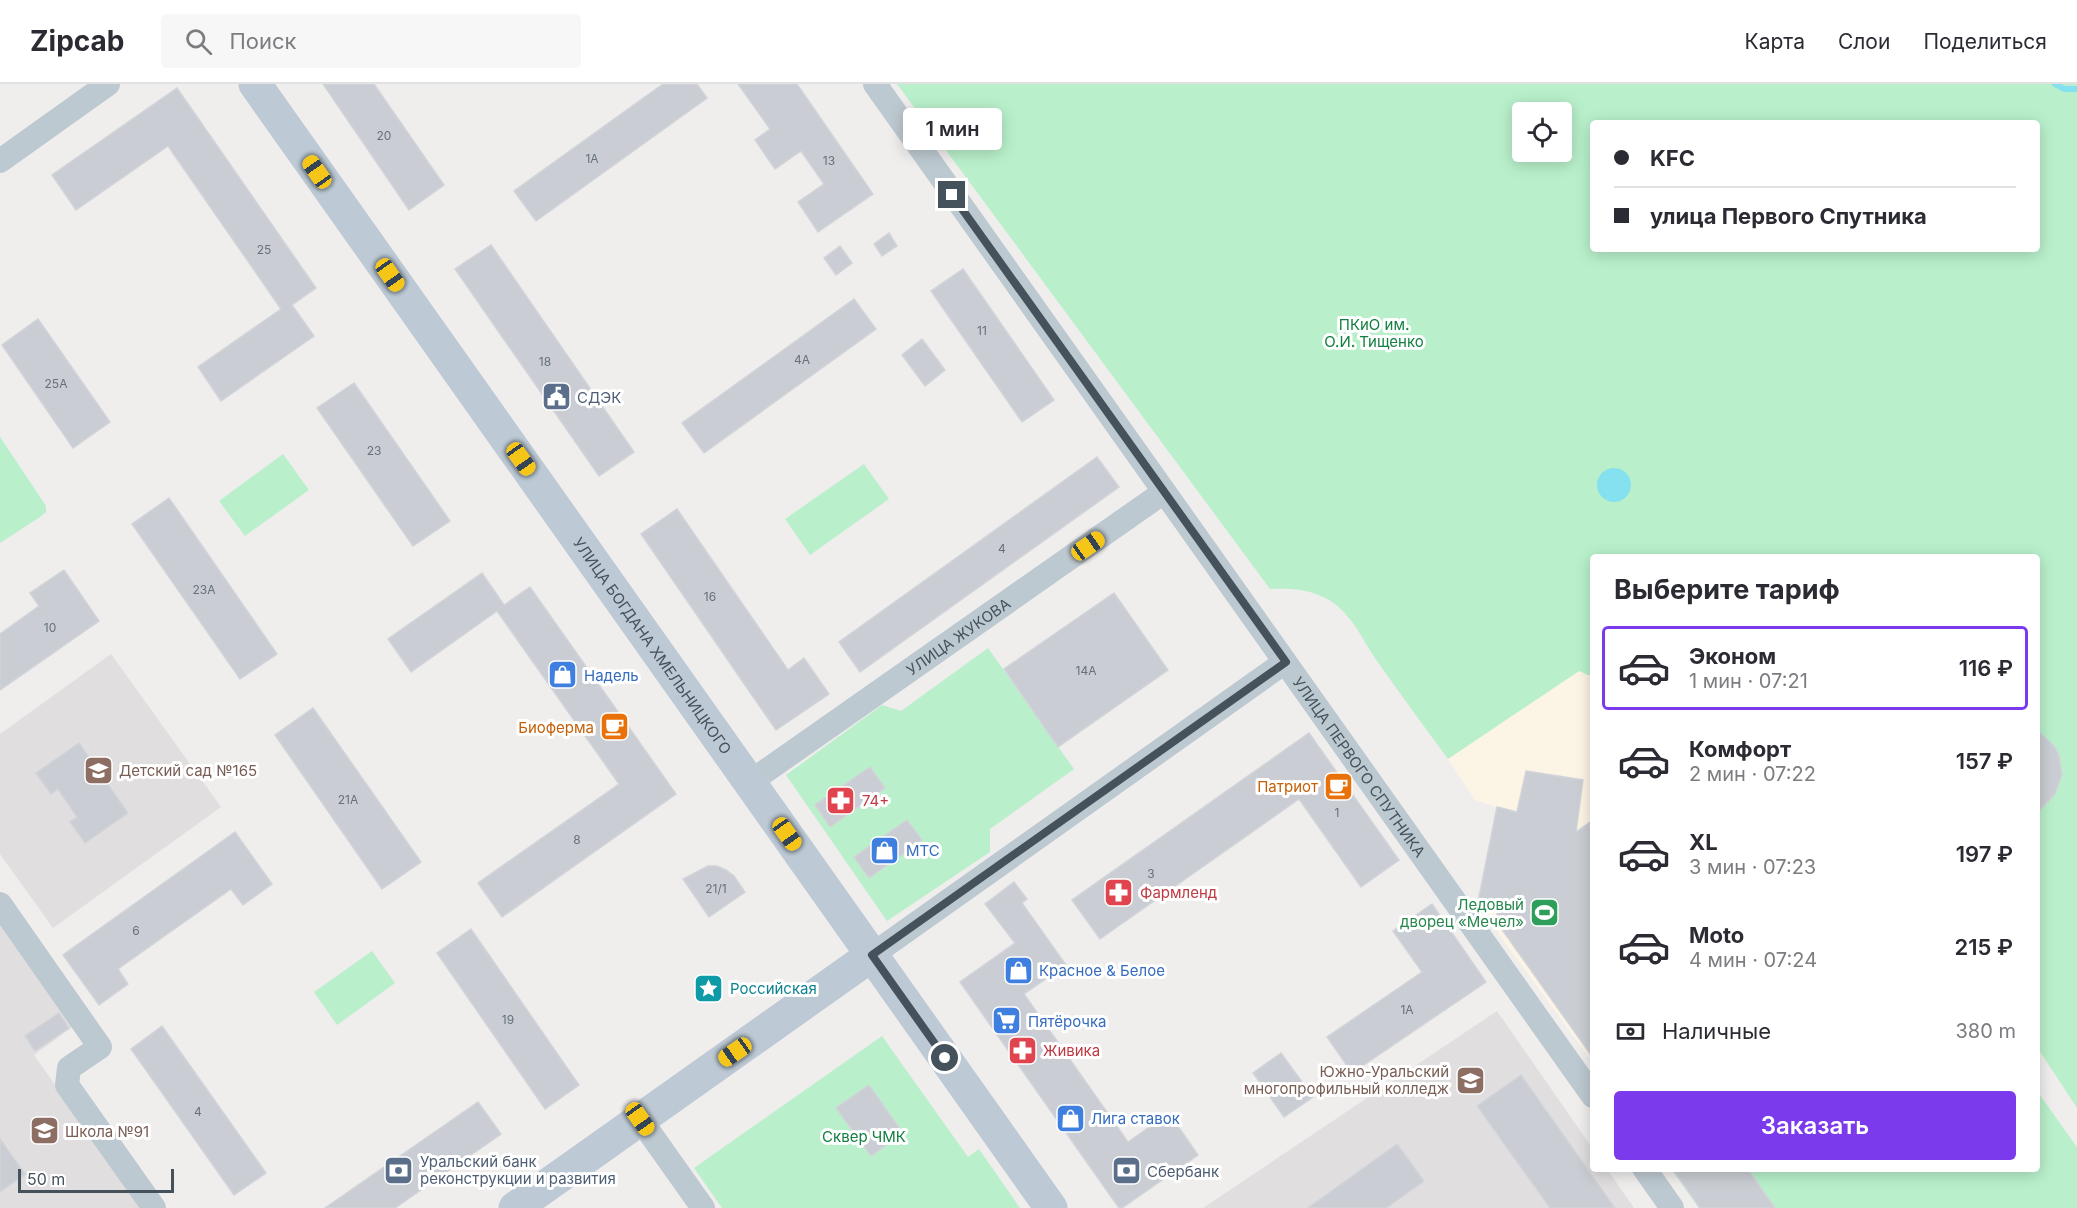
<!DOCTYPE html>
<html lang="ru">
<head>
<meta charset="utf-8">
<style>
  body { margin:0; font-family:Inter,sans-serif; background:#f7f7f7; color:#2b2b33; height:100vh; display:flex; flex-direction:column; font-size:22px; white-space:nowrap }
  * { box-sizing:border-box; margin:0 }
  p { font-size:20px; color:#7c7c81 }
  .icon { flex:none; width:33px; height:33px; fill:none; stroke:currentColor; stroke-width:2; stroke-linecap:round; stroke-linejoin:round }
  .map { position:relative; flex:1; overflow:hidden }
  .side { position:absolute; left:1590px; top:470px; width:450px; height:618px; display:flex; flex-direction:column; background:#fff; border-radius:6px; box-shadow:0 3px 15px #0003 }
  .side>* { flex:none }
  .banner { position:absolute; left:1590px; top:36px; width:450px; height:132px; border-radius:6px; box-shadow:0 3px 15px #0003; display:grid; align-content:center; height:132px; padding:0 24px; background:#fff }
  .fabs { position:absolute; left:1512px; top:18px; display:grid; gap:12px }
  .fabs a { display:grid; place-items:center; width:60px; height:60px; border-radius:6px; background:#fff; box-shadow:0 3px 15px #0003; font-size:30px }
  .scale { position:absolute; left:18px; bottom:15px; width:156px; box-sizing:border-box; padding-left:6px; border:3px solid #45525b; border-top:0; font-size:16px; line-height:21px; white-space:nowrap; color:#45525b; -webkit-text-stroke:4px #fff; paint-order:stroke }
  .end { position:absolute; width:27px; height:27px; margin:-14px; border:8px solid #45525b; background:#fff; box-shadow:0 0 0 3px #fff }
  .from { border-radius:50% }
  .bubble { position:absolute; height:42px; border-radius:6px; background:#fff; box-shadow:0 3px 15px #0003; font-size:20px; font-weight:600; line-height:42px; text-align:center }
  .car { position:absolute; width:18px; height:36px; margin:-18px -9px; border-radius:8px; box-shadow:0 0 4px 2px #0007; background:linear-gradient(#f5c518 24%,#345 0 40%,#f5c518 0 76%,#345 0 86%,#f5c518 0) }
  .banner b { display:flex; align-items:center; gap:21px; height:57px; font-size:22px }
  .banner b+b { border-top:2px solid #e1e1e2 }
  .banner i { width:15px; height:15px; background:#2b2b33 }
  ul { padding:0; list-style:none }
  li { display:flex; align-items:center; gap:18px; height:84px; margin:0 12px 9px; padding:0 12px; border:3px solid transparent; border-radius:6px }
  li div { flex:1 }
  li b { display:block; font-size:22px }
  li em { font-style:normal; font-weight:600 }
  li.selected { border-color:#7c3aed }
  li>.icon { width:54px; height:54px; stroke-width:1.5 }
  h2 { padding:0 24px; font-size:27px; line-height:72px }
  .pay { display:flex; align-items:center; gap:15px; height:66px; padding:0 24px; font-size:22px }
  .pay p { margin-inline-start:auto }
  .cta { display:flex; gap:12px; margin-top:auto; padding:12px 24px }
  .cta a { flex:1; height:69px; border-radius:6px; background:#7c3aed; color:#fff; font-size:24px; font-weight:600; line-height:69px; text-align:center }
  header { display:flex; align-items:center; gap:36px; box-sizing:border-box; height:84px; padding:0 30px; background:#fff; border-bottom:2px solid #e1e1e2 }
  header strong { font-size:28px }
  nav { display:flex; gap:33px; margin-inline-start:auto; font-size:21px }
  .search { width:420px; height:54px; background:#f7f7f7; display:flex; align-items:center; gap:15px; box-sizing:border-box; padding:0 21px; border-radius:6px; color:#7c7c81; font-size:22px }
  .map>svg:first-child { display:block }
  .commercial { fill:#fcf4e5 }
  .education { fill:#e1dedf }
  .green { fill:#b9f0cb; fill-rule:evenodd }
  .water { fill:#85e0ef }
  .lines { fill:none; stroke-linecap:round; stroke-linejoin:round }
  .stream { stroke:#85e0ef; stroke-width:6 }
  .building { fill:#cacdd3; stroke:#d1d4d9; stroke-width:1.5 }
  .minor { stroke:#bdc9d0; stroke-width:24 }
  .secondary { stroke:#bdcad5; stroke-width:33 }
  .route { stroke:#45525b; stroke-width:8 }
  .labels { text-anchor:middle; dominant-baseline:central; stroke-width:6; stroke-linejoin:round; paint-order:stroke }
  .number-label { font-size:12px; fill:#667179 }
  .park-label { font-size:15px; fill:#137f42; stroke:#fff }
  .service-label { font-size:15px; fill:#4e5e75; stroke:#fff; text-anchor:start }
  .street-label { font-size:15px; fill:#45525b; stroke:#fff }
  .shop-label { font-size:15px; fill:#366cbe; stroke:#fff; text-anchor:start }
  .food-label { font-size:15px; fill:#c56008; stroke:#fff; text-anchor:end }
  .education-label { font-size:15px; fill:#785e54; stroke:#fff; text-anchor:start }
  .health-label { font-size:15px; fill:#be3a42; stroke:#fff; text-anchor:start }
  .leisure-label { font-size:15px; fill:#27864d; stroke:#fff; text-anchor:end }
  .culture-label { font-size:15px; fill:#0d838f; stroke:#fff; text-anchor:start }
</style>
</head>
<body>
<header>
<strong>Zipcab</strong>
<div class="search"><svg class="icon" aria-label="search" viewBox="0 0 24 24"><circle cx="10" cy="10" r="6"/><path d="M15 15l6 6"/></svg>Поиск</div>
<nav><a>Карта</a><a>Слои</a><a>Поделиться</a></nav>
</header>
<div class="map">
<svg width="2077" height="1124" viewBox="0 0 2077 1124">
  <rect width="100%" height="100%" fill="#f0eded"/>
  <path class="commercial" d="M 1579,587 L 1593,593 L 1593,979 L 1477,820 L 1497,723 L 1475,716 L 1448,675 Z"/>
  <g class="education">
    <path d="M 111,570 L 221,723 L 53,844 L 0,770 L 0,650 Z"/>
    <path d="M 0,835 L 75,941 L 34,971 L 142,1124 L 0,1124 Z"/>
    <path d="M 1497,927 L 1593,1065 L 1593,1084 L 1607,1085 L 1634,1124 L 1203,1124 Z"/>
  </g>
  <g class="green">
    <path d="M 897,0 L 2077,0 L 2077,1024 L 2037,963 L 2037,472 L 1593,472 L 1593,593 L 1579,587 L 1448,675 C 1424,642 1400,610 1377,577 C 1362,555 1352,530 1329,516 C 1310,505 1291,504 1270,505 ZM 1522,28 L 1562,28 L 1562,68 L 1522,68 ZM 1593,39 L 2037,39 L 2037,165 L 1593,165 Z"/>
    <path d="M 0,353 L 46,422 L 46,428 L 40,433 L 0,459 Z"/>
    <path d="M 283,370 L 309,406 L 245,452 L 219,417 Z"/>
    <path d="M 864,380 L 889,415 L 810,471 L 785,435 Z"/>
    <path d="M 988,564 L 1074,685 L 990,745 L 990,768 L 887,837 L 786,691 L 882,621 L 901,627 Z"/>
    <path d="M 372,867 L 395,899 L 337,941 L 314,908 Z"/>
    <path d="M 882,952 L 968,1073 L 979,1065 L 1020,1124 L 722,1124 L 694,1084 Z"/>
    <path d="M 2037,1007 L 2077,1063 L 2077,1124 L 1699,1124 L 1671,1085 L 2037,1084 Z"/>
  </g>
  <circle class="water" cx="1614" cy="401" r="17"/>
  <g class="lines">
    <path class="stream" d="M 2055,0 L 2064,5 L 2077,5"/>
  </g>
  <g class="building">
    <path d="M 323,0 L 374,0 L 444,101 L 409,126 Z"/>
    <path d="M 663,0 L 697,0 L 707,14 L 536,137 L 514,107 Z"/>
    <path d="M 738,0 L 797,0 L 873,110 L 818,148 L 798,118 L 824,100 L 801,67 L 775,85 L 755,56 L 770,45 Z"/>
    <path d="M 177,4 L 316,204 L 292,221 L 314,252 L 221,317 L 198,283 L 281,225 L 168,62 L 76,126 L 52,91 Z"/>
    <path d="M 889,149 L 897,162 L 882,172 L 874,160 Z"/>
    <path d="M 491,161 L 634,368 L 599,392 L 455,185 Z"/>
    <path d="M 840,162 L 852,179 L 836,191 L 824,174 Z"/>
    <path d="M 963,185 L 1054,316 L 1022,338 L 931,207 Z"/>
    <path d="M 854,215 L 876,245 L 704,369 L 682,339 Z"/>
    <path d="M 38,235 L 110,338 L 73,364 L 2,261 Z"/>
    <path d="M 922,255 L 945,286 L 925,302 L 902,271 Z"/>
    <path d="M 354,299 L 450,437 L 413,462 L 317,324 Z"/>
    <path d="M 1097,373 L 1119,403 L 860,588 L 839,558 Z"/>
    <path d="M 169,414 L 277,570 L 240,595 L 132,440 Z"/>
    <path d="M 677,425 L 788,586 L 804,574 L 829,610 L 776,646 L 641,450 Z"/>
    <path d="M 64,486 L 99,537 L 0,606 L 0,550 L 39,522 L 30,509 Z"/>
    <path d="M 482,489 L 504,521 L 530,503 L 676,710 L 502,833 L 478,799 L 619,700 L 497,527 L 411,588 L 388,555 Z"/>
    <path d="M 1114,509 L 1168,586 L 1058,663 L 1004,585 Z"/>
    <path d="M 313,624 L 421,778 L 382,805 L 275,651 Z"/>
    <path d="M 2037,646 L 2054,662 L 2059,671 L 2062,691 L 2055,710 L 2037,729 Z"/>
    <path d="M 1309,649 L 1399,776 L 1361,803 L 1299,715 L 1100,855 L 1072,816 Z"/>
    <path d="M 79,659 L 128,729 L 85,759 L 70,738 L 77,733 L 58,705 L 51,710 L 36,689 Z"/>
    <path d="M 870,683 L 885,704 L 830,743 L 815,721 Z"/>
    <path d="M 1526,687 L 1583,696 L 1576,748 L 1593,736 L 1593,974 L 1496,837 L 1498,822 L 1478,818 L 1497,723 L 1517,728 Z"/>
    <path d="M 907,736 L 922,756 L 869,794 L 854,773 Z"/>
    <path d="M 235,748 L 272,800 L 243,821 L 231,805 L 118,885 L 128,900 L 99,921 L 63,871 Z"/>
    <path d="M 708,782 L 717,782 L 726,786 L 734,792 L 745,808 L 709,833 L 683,795 Z"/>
    <path d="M 1014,798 L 1027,815 L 1022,819 L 1066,881 L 1024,910 L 1128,1058 L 1169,1029 L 1198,1071 L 1122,1124 L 1119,1124 L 960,898 L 1015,859 L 985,820 Z"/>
    <path d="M 1432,820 L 1486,898 L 1352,989 L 1327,953 L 1422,888 L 1393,847 Z"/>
    <path d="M 471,845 L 579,1001 L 545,1025 L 437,869 Z"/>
    <path d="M 59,929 L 69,944 L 35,967 L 25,952 Z"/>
    <path d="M 162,942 L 266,1089 L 234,1111 L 131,965 Z"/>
    <path d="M 1281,969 L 1313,1013 L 1284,1033 L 1253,989 Z"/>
    <path d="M 1521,991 L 1615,1124 L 1550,1124 L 1477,1022 Z"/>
    <path d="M 869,1001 L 903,1049 L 871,1072 L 836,1024 Z"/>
    <path d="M 478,1018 L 501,1050 L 395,1124 L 325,1124 Z"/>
    <path d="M 0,1055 L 25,1090 L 0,1108 Z"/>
    <path d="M 1397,1060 L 1424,1097 L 1386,1124 L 1308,1124 Z"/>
    <path d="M 1672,1084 L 1747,1084 L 1775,1124 L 1700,1124 Z"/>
  </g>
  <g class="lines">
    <g class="minor">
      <path id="s1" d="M 875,0 L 1593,1012"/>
      <path d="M 0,77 L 108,0"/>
      <path id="s2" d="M 750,698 L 1164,408"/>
      <path d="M 0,820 L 100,963 L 69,984 L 67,1001 L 154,1124"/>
      <path d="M 872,871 L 1285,578"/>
      <path d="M 640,1035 L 703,1124"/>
      <path d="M 1644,1084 L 1672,1124"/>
    </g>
    <g class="secondary">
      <path id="s3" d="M 255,0 L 1051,1124"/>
      <path d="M 515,1124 L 872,871"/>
    </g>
  </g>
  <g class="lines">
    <path class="route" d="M 945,974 L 872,871 L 1286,578 L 952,111"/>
  </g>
  <defs>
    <symbol id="civic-square" viewBox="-11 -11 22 22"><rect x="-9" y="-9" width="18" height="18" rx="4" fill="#5c6f8a" stroke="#fff"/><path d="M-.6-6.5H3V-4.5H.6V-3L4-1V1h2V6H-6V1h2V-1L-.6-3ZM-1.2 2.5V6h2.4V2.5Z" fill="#fff"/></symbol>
    <symbol id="shop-square" viewBox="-11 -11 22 22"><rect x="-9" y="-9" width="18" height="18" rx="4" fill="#3f7fe0" stroke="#fff"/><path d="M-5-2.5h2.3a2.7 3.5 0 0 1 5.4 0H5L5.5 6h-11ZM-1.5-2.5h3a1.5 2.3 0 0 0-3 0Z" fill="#fff"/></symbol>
    <symbol id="cafe-square" viewBox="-11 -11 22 22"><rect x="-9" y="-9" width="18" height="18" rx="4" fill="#e8710a" stroke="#fff"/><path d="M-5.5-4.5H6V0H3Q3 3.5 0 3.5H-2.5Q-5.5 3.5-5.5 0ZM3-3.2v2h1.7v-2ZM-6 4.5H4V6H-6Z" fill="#fff"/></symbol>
    <symbol id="school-square" viewBox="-11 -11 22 22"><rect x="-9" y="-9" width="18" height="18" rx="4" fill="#8d6e63" stroke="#fff"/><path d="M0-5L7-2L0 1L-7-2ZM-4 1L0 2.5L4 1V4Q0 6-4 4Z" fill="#fff"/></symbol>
    <symbol id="pharmacy-square" viewBox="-11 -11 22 22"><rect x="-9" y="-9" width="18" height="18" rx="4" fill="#e0444e" stroke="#fff"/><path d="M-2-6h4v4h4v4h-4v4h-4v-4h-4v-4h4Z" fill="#fff"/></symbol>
    <symbol id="stadium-square" viewBox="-11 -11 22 22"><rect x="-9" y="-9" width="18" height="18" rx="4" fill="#2e9e5b" stroke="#fff"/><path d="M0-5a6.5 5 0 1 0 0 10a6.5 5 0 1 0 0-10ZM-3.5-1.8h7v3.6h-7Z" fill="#fff"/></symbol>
    <symbol id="sight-square" viewBox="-11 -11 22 22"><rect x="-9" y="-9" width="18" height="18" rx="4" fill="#0f9aa8" stroke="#fff"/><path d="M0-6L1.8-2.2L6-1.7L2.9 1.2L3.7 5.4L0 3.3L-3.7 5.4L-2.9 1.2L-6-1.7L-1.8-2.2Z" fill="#fff"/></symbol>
    <symbol id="supermarket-square" viewBox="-11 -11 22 22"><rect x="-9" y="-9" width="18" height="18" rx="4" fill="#3f7fe0" stroke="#fff"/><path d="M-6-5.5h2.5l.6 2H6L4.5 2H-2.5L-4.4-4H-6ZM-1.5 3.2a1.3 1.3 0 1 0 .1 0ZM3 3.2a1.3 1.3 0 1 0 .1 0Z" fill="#fff"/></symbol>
    <symbol id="university-square" viewBox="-11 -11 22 22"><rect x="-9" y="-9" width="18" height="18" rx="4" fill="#8d6e63" stroke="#fff"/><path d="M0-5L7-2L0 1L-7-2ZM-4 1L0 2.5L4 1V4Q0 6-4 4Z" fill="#fff"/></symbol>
    <symbol id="bank-square" viewBox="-11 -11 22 22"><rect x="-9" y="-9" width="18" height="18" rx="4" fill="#5c6f8a" stroke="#fff"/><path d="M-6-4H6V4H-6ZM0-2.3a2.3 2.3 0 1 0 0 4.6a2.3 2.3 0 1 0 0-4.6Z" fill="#fff"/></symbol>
  </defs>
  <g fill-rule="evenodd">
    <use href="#civic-square" x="540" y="296" width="33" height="33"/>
    <use href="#shop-square" x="546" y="574" width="33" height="33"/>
    <use href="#cafe-square" x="598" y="626" width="33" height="33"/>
    <use href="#school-square" x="82" y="670" width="33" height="33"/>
    <use href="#cafe-square" x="1322" y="686" width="33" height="33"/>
    <use href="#pharmacy-square" x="824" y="700" width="33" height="33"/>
    <use href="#shop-square" x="868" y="750" width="33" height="33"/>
    <use href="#pharmacy-square" x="1102" y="792" width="33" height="33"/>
    <use href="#stadium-square" x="1528" y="812" width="33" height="33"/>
    <use href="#shop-square" x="1002" y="870" width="33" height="33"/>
    <use href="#sight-square" x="692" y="888" width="33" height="33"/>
    <use href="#supermarket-square" x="990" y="920" width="33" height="33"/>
    <use href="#pharmacy-square" x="1006" y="950" width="33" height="33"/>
    <use href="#university-square" x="1454" y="980" width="33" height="33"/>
    <use href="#shop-square" x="1054" y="1018" width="33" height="33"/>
    <use href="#school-square" x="28" y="1030" width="33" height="33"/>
    <use href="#bank-square" x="382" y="1070" width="33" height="33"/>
    <use href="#bank-square" x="1110" y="1070" width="33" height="33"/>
  </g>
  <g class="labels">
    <g class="number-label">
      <text x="384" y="51">20</text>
      <text x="592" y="74">1А</text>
      <text x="829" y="76">13</text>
      <text x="264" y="165">25</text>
      <text x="982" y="246">11</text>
      <text x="802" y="275">4А</text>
      <text x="545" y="277">18</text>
      <text x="56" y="299">25А</text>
      <text x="374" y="366">23</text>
      <text x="1002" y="464">4</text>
      <text x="204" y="505">23А</text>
      <text x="710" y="512">16</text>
      <text x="50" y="543">10</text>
      <text x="1086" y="586">14А</text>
      <text x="348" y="715">21А</text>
      <text x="1337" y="728">1</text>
      <text x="577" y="755">8</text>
      <text x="1151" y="789">3</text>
      <text x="716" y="804">21/1</text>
      <text x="136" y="846">6</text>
      <text x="1407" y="925">1А</text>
      <text x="508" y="935">19</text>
      <text x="198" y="1027">4</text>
    </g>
    <g class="park-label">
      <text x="1374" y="240">ПКиО им.<tspan x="1374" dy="17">О.И. Тищенко</tspan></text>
      <text x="864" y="1052">Сквер ЧМК</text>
    </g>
    <g class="service-label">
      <text x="577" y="313">СДЭК</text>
      <text x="420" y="1077">Уральский банк<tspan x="420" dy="17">реконструкции и развития</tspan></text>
      <text x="1147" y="1087">Сбербанк</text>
    </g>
    <g class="street-label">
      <text stroke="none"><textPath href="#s2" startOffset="254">УЛИЦА ЖУКОВА</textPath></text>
      <text stroke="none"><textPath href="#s3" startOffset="688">УЛИЦА БОГДАНА ХМЕЛЬНИЦКОГО</textPath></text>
      <text stroke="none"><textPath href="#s1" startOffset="837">УЛИЦА ПЕРВОГО СПУТНИКА</textPath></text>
    </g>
    <g class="shop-label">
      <text x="584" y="591">Надель</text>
      <text x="906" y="766">МТС</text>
      <text x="1039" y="886">Красное &amp; Белое</text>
      <text x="1028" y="937">Пятёрочка</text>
      <text x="1091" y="1034">Лига ставок</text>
    </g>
    <g class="food-label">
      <text x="594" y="643">Биоферма</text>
      <text x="1318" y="702">Патриот</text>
    </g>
    <g class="education-label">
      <text x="119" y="686">Детский сад №165</text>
      <text x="1449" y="987" text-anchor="end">Южно-Уральский<tspan x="1449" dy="17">многопрофильный колледж</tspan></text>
      <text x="65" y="1047">Школа №91</text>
    </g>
    <g class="health-label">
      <text x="862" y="716">74+</text>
      <text x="1140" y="808">Фармленд</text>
      <text x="1043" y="966">Живика</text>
    </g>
    <g class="leisure-label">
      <text x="1524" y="820">Ледовый<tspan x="1524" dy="17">дворец «Мечел»</tspan></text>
    </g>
    <g class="culture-label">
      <text x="730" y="904">Российская</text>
    </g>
  </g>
</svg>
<div class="fabs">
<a><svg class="icon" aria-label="locate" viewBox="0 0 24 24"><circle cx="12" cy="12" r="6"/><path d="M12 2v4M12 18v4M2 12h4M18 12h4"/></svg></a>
</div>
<div class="scale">50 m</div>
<i class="end from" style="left:945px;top:974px"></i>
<i class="end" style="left:952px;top:111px"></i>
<div class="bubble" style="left:903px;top:24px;width:99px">1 мин</div>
<i class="car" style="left:317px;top:88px;rotate:325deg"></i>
<i class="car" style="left:390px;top:191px;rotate:145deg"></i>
<i class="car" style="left:521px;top:375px;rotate:145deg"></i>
<i class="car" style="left:1088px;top:462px;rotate:55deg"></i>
<i class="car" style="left:787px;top:750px;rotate:145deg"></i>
<i class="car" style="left:735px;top:968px;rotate:235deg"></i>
<i class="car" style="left:640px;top:1035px;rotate:145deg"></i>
<div class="banner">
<b><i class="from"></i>KFC</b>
<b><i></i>улица Первого Спутника</b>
</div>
<section class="side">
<h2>Выберите тариф</h2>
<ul>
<li class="selected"><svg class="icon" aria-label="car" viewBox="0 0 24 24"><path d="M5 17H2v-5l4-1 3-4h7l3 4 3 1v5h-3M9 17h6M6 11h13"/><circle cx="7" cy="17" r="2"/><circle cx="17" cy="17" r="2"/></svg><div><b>Эконом</b><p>1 мин · 07:21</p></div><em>116 ₽</em></li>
<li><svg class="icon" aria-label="car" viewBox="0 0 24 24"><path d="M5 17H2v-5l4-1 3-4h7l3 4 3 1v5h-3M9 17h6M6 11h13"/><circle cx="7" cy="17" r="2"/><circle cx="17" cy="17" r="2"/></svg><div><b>Комфорт</b><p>2 мин · 07:22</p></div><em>157 ₽</em></li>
<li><svg class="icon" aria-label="car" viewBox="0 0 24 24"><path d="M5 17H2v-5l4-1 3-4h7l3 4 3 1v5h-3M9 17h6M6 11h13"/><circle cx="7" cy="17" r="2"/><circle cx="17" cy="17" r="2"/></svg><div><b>XL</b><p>3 мин · 07:23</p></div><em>197 ₽</em></li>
<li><svg class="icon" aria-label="car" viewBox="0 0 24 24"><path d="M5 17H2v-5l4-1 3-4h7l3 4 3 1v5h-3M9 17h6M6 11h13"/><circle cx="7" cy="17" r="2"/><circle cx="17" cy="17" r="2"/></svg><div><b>Moto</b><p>4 мин · 07:24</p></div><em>215 ₽</em></li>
</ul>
<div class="pay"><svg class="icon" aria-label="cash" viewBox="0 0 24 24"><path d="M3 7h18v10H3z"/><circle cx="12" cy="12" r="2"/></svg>Наличные<p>380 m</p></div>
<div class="cta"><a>Заказать</a></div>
</section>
</div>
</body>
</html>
